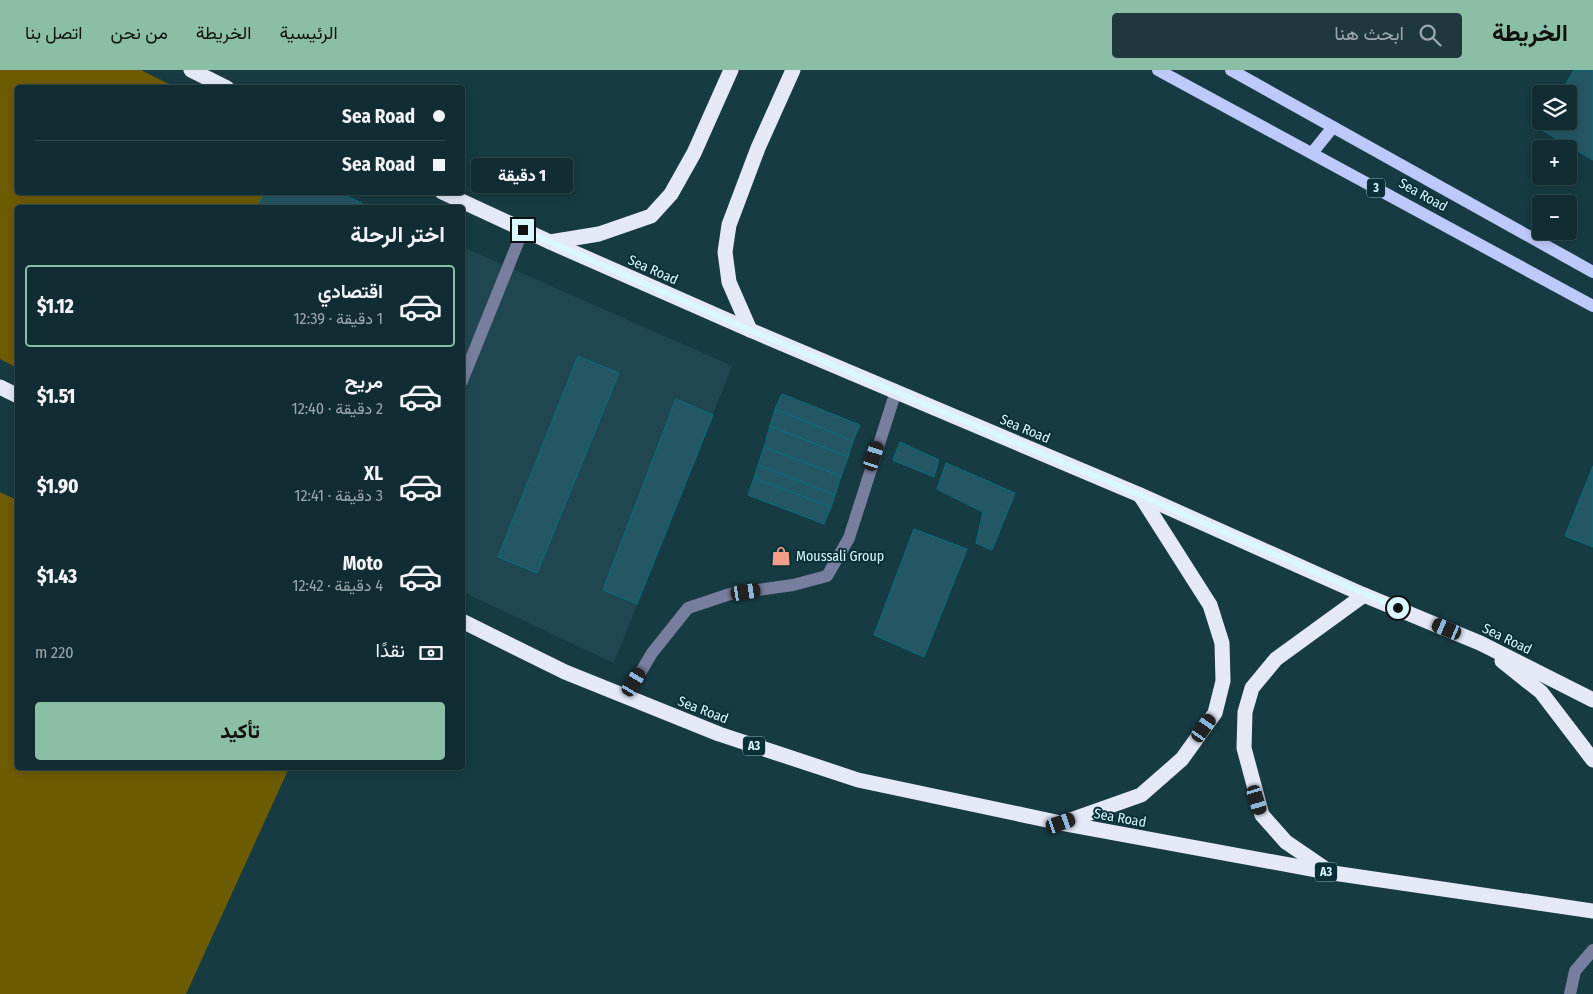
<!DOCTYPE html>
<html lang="ar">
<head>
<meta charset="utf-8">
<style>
  body { margin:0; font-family:"Fira Sans Condensed",Vazirmatn,sans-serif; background:#1e383e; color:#f1f3f6; direction:rtl; height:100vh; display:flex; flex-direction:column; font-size:19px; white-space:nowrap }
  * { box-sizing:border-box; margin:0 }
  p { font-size:16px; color:#9ca7ac }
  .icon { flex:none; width:28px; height:28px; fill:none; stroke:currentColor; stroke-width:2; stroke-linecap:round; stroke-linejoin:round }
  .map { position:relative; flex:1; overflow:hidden; direction:ltr }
  .panel { position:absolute; left:15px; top:135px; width:450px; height:565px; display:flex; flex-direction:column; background:#112c32; border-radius:5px; box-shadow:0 2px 8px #0003,0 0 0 1px #30484d; direction:rtl }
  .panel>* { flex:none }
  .guide { position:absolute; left:15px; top:15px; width:450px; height:110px; border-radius:5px; box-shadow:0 2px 8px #0003,0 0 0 1px #30484d; direction:rtl; display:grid; align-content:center; height:110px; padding:0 20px; background:#112c32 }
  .tools { position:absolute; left:1532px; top:15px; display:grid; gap:10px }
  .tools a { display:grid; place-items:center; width:45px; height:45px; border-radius:5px; background:#112c32; box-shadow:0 2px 8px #0003,0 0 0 1px #30484d; font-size:25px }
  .end { position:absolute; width:22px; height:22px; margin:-11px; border:6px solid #d9f7fe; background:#111; box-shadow:0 0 0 2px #111 }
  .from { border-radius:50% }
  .bubble { position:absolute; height:35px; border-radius:5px; background:#112c32; box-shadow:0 2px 8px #0003,0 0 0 1px #30484d; font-size:16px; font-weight:800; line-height:35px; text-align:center; direction:rtl }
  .car { position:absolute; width:15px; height:30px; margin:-15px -8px; border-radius:6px; box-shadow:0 0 4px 1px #0007; background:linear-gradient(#222 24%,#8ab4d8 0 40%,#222 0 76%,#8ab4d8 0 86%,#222 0) }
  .guide b { display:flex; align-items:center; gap:18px; height:48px; font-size:19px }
  .guide b+b { border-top:1px solid #30484d }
  .guide i { width:12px; height:12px; background:#f1f3f6 }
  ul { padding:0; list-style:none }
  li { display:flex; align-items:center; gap:15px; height:82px; margin:0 10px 8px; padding:0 10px; border:2px solid transparent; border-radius:5px }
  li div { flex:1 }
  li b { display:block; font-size:19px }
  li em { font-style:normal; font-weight:800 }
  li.active { border-color:#8abfa5 }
  li>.icon { width:45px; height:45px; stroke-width:1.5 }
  h2 { padding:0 20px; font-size:22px; line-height:60px }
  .pay { display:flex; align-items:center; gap:12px; height:55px; padding:0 20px; font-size:19px }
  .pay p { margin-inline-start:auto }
  .cta { display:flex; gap:10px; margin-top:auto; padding:10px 20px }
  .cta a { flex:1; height:58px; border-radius:5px; background:#8abfa5; color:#111; font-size:20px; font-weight:800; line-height:58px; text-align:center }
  header { display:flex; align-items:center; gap:30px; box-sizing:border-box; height:70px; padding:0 25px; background:#8abfa5; color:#111 }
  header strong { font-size:24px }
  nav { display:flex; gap:28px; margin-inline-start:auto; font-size:18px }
  .search { width:350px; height:45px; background:#1e383e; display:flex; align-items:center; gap:12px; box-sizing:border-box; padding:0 18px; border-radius:5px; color:#9ca7ac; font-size:19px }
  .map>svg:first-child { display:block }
  .built { fill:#204751 }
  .green { fill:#6d5b00 }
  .building { fill:#235763; stroke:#086f82 }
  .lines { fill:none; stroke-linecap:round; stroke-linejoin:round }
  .minor { stroke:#787e9e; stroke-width:12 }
  .major { stroke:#bdc8fb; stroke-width:12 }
  .highway { stroke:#e4e8f7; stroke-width:15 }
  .route { stroke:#d9f7fe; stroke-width:6 }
  .labels { text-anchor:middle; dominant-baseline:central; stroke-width:4; stroke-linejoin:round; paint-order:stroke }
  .shield { fill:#0b3039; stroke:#9bbbc3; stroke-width:1 }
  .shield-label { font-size:12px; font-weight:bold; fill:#d9f7fe }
  .street-label { font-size:14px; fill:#d9f7fe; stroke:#0b3039 }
  .poi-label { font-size:14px; fill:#d9f7fe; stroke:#0b3039; text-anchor:start }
</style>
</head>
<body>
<header>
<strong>الخريطة</strong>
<div class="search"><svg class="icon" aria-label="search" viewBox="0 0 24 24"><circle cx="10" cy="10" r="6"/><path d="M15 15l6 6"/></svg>ابحث هنا</div>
<nav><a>الرئيسية</a><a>الخريطة</a><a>من نحن</a><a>اتصل بنا</a></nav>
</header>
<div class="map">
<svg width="1593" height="924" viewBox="0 0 1593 924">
  <rect width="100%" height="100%" fill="#173b43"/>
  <path class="built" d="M 463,177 L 732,296 L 614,593 L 463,522 Z"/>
  <g class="green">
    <path d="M 0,0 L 141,0 L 175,17 L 18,18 L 18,122 L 265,123 L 257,137 L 18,138 L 17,298 L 0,289 Z"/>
    <path d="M 0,422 L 17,430 L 18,698 L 289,698 L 186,924 L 0,924 Z"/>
  </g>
  <g class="building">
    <path d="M 1574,0 L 1593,0 L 1593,90 L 1540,59 L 1544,51 L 1569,51 L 1569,24 L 1560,24 Z"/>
    <path d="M 265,122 L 338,122 L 362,133 L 360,138 L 257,138 Z"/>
    <path d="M 578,286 L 619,303 L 537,503 L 498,487 Z"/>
    <path d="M 782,324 L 860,355 L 853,371 L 775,339 Z"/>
    <path d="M 676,329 L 713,345 L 637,534 L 603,520 Z"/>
    <path d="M 775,339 L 853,371 L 848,387 L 770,356 Z"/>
    <path d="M 770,356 L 848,387 L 841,406 L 764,377 Z"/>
    <path d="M 900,372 L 939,390 L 934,407 L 893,390 Z"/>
    <path d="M 764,377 L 841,406 L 835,425 L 758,395 Z"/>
    <path d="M 946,393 L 1015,423 L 992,480 L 976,473 L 983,442 L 937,419 Z"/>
    <path d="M 758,395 L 835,425 L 831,437 L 754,408 Z"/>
    <path d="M 1593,396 L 1593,477 L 1565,466 Z"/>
    <path d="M 754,408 L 831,437 L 824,454 L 748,425 Z"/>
    <path d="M 914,459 L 967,479 L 924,587 L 874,565 Z"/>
  </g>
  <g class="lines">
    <g class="minor">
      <path d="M 462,311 L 523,160"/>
      <path d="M 626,627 L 652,583 L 688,538 L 730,524 L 793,515 L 827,506 L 849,468 L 896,321"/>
      <path d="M 1570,924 L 1575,901 L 1593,880"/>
    </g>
    <g class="major">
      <path d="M 1158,0 L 1593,236"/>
      <path d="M 1231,0 L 1593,202"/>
      <path d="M 1312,83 L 1333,57"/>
    </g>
    <g class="highway">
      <path d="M 191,0 L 227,18"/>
      <path d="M 442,122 L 550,172 L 750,260 L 1140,425 L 1364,525 L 1480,573 L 1593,630"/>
      <path d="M 550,172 L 599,164 L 651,146 L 671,124 L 694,83 L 731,0"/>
      <path d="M 750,260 L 729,212 L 725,182 L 729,155 L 758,78 L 793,0"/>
      <path d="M 0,317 L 18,326"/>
      <path d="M 462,551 L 565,602 L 719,664 L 858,710 L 1061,753 L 1333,803 L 1593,841"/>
      <path d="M 1502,591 L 1541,622 L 1593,690"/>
      <path d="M 1062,753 L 1141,725 L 1182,689 L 1215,643 L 1223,611 L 1222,573 L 1210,535 L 1140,425"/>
      <path d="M 1327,800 L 1286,772 L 1262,745 L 1244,678 L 1245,642 L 1252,618 L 1276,589 L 1364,525"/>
    </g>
  </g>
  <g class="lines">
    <path class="route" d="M 523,160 L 750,260 L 1140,425 L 1398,538"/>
  </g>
  <defs>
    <symbol id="shop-bare" viewBox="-9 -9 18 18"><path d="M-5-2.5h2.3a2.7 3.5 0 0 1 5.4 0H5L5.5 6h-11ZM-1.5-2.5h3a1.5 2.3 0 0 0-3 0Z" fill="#f49e88" stroke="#0b3039" stroke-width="2.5" paint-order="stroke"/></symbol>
  </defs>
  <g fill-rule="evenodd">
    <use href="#shop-bare" x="767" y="472" width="28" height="28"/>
  </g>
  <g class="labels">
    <g class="shield">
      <rect x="1367" y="108.5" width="18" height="19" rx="4"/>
      <rect x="743" y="666.5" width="22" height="19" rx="4"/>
      <rect x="1315" y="792.5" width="22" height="19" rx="4"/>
    </g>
    <g class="shield-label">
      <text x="1376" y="118">3</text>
      <text x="754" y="676">A3</text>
      <text x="1326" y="802">A3</text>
    </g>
    <g class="street-label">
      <text transform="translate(1423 125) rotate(29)">Sea Road</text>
      <text transform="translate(653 200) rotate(24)">Sea Road</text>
      <text transform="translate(1025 359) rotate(23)">Sea Road</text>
      <text transform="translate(1507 569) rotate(26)">Sea Road</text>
      <text transform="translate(703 640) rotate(21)">Sea Road</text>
      <text transform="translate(1120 748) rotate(10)">Sea Road</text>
    </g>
    <g class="poi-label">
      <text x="796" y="486">Moussali Group</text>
    </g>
  </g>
</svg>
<div class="tools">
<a><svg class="icon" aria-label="layers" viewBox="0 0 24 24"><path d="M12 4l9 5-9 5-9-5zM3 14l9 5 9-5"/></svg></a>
<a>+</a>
<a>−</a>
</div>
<i class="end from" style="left:1398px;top:538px"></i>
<i class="end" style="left:523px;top:160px"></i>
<div class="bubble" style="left:471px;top:88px;width:102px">1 دقيقة</div>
<i class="car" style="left:874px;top:386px;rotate:18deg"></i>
<i class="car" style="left:746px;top:522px;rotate:81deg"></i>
<i class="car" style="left:1447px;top:559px;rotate:293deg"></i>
<i class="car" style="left:634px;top:612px;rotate:31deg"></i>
<i class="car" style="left:1204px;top:658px;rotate:35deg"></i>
<i class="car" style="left:1257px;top:730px;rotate:163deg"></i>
<i class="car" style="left:1061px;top:753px;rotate:71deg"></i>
<div class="guide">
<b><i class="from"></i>Sea Road</b>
<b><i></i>Sea Road</b>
</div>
<section class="panel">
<h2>اختر الرحلة</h2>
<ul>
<li class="active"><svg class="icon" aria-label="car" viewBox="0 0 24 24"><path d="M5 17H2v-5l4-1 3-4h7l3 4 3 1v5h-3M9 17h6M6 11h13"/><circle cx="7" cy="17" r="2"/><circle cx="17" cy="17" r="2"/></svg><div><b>اقتصادي</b><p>1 دقيقة · 12:39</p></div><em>$1.12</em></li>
<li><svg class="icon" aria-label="car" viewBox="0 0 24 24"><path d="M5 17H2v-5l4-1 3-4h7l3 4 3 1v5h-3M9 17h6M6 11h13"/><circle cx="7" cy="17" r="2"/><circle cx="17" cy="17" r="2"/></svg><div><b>مريح</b><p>2 دقيقة · 12:40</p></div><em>$1.51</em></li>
<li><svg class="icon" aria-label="car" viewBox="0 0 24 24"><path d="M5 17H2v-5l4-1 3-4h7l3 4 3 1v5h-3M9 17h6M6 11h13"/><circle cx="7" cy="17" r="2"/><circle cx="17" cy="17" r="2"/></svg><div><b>XL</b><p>3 دقيقة · 12:41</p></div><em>$1.90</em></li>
<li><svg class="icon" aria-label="car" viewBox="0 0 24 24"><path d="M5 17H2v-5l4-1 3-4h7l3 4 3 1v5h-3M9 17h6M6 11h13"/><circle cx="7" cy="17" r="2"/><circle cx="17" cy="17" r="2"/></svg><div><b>Moto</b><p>4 دقيقة · 12:42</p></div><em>$1.43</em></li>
</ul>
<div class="pay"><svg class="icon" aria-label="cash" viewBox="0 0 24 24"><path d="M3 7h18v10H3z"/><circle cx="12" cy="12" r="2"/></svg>نقدًا<p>220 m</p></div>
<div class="cta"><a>تأكيد</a></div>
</section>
</div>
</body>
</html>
